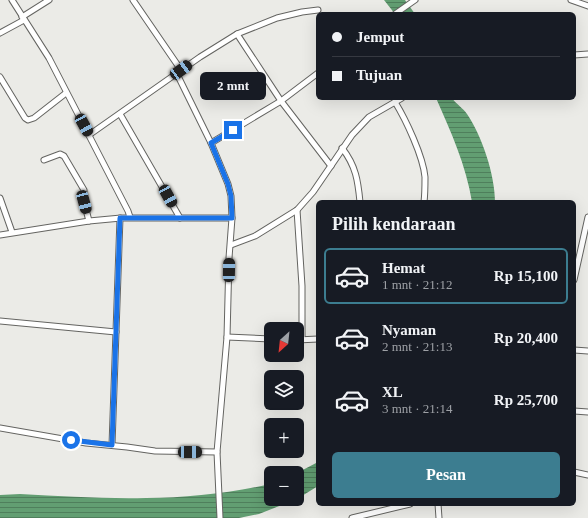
<!DOCTYPE html>
<html lang="id">
<head>
<meta charset="utf-8">
<style>
  body { margin:0; font-family:"Times New Roman",serif; background:#20242c; color:#f1f3f6; height:100vh; display:flex; flex-direction:column; font-size:15px; white-space:nowrap }
  * { box-sizing:border-box; margin:0 }
  p { font-size:13px; color:#9ea1a6 }
  .icon { flex:none; width:22px; height:22px; fill:none; stroke:currentColor; stroke-width:2; stroke-linecap:round; stroke-linejoin:round }
  .map { position:relative; flex:1; overflow:hidden }
  .panel { position:absolute; left:316px; top:200px; width:260px; height:306px; display:flex; flex-direction:column; background:#171b24; border-radius:6px; box-shadow:0 4px 16px #0002 }
  .panel>* { flex:none }
  .guide { position:absolute; left:316px; top:12px; width:260px; height:88px; border-radius:6px; box-shadow:0 4px 16px #0002; display:grid; align-content:center; height:88px; padding:0 16px; background:#171b24 }
  .needle { width:26px; rotate:207deg }
  .buttons { position:absolute; left:264px; top:322px; display:grid; gap:8px }
  .buttons a { display:grid; place-items:center; width:40px; height:40px; border-radius:6px; background:#171b24; box-shadow:0 4px 16px #0002; font-size:20px }
  .end { position:absolute; width:18px; height:18px; margin:-9px; border:5px solid #1a73e8; background:#fff; box-shadow:0 0 0 2px #fff }
  .from { border-radius:50% }
  .bubble { position:absolute; height:28px; border-radius:6px; background:#171b24; box-shadow:0 4px 16px #0002; font-size:13px; font-weight:800; line-height:28px; text-align:center }
  .car { position:absolute; width:12px; height:24px; margin:-12px -6px; border-radius:5px; box-shadow:0 0 3px 1px #0007; background:linear-gradient(#222 24%,#8ab4d8 0 40%,#222 0 76%,#8ab4d8 0 86%,#222 0) }
  .guide b { display:flex; align-items:center; gap:14px; height:38px; font-size:15px }
  .guide b+b { border-top:1px solid #363941 }
  .guide i { width:10px; height:10px; background:#f1f3f6 }
  ul { padding:0; list-style:none }
  li { display:flex; align-items:center; gap:12px; height:56px; margin:0 8px 6px; padding:0 8px; border:2px solid transparent; border-radius:6px }
  li div { flex:1 }
  li b { display:block; font-size:15px }
  li em { font-style:normal; font-weight:800 }
  li.current { border-color:#3c7d90 }
  li>.icon { width:36px; height:36px; stroke-width:1.5 }
  h2 { padding:0 16px; font-size:18px; line-height:48px }
  .button { display:flex; gap:8px; margin-top:auto; padding:8px 16px }
  .button a { flex:1; height:46px; border-radius:6px; background:#3c7d90; color:#fff; font-size:16px; font-weight:800; line-height:46px; text-align:center }
  .map>svg:first-child { display:block }
  .water { fill:url(#water-rules) }
  .lines { fill:none; stroke-linecap:round; stroke-linejoin:round }
  .street-casing { stroke:#646461; stroke-width:7 }
  .street { stroke:#fff; stroke-width:5 }
  .route { stroke:#1a73e8; stroke-width:5 }
</style>
</head>
<body>
<div class="map">
<svg width="588" height="518" viewBox="0 0 588 518">
  <defs>
    <pattern id="water-rules" width="6" height="5" patternUnits="userSpaceOnUse"><rect width="6" height="5" fill="#629e72"/><path d="M0 2.5h6" fill="none" stroke="#4f7f5c"/></pattern>
  </defs>
  <rect width="100%" height="100%" fill="#ebebe7"/>
  <g class="water">
    <path d="M 384,0 L 405,0 L 415,14 L 395,14 Z"/>
    <path d="M 436,98 L 452,98 C 456,104 463,108 467,114 C 482,136 495,175 495,202 L 472,202 C 466,165 451,132 436,98 Z"/>
    <path d="M 318,462 L 318,486 L 297,499 L 259,514 L 239,518 L 0,518 L 0,495 L 20,494 C 62,496 104,499 146,498 C 188,498 230,493 271,484 L 271,499 L 297,499 L 297,473 Z"/>
  </g>
  <g class="lines">
    <defs>
      <g id="street">
        <path d="M 12,0 L 49,58 L 128,211 L 130,217"/>
        <path d="M 133,0 L 181,70"/>
        <path d="M 571,0 L 588,6"/>
        <path d="M 395,14 L 415,0"/>
        <path d="M 22,17 L 49,0"/>
        <path d="M 0,33 L 24,20"/>
        <path d="M 237,34 L 281,101 L 331,166"/>
        <path d="M 574,55 L 588,54"/>
        <path d="M 177,74 L 211,143 L 228,184 L 231,196 L 232,218 L 229,258 L 227,337 L 217,452 L 220,518"/>
        <path d="M 0,77 L 25,118 L 28,120 L 34,118 L 66,93"/>
        <path d="M 395,102 C 406,120 423,156 425,177 C 425,185 425,194 424,202"/>
        <path d="M 120,114 L 180,218"/>
        <path d="M 89,135 L 200,57 L 237,34 L 277,18 L 302,12 L 318,10"/>
        <path d="M 211,143 L 281,101 L 318,73"/>
        <path d="M 342,148 C 356,166 358,181 360,202"/>
        <path d="M 44,160 L 60,154 L 64,156 L 84,190 L 84,202 L 89,221"/>
        <path d="M 0,198 L 12,232"/>
        <path d="M 297,210 L 302,286 L 302,340"/>
        <path d="M 0,235 L 89,221 L 121,218 L 232,218"/>
        <path d="M 231,245 L 255,236 L 297,210 L 313,192 L 352,135 L 369,117 L 402,98"/>
        <path d="M 574,280 L 588,217"/>
        <path d="M 0,321 L 116,332"/>
        <path d="M 227,337 L 271,339"/>
        <path d="M 297,340 L 318,339"/>
        <path d="M 574,350 L 588,351"/>
        <path d="M 574,411 L 588,412"/>
        <path d="M 0,428 L 86,443 L 127,447 L 155,451 L 217,452"/>
        <path d="M 112,445 L 120,218"/>
        <path d="M 574,472 L 588,475"/>
        <path d="M 438,504 L 439,518"/>
        <path d="M 352,518 L 410,504"/>
      </g>
    </defs>
    <use href="#street" class="street-casing"/>
    <use href="#street" class="street"/>
  </g>
  <g class="lines">
    <path class="route" d="M 71,440 L 112,445 L 120,218 L 232,218 L 231,196 L 228,184 L 211,143 L 233,130"/>
  </g>
</svg>
<div class="buttons">
<a><svg class="needle" viewBox="-14 -14 28 28"><path d="M0-13l5 13h-10z" fill="#e53935"/><path d="M0 13l5-13h-10z" fill="#9ea1a6"/></svg></a>
<a><svg class="icon" aria-label="layers" viewBox="0 0 24 24"><path d="M12 4l9 5-9 5-9-5zM3 14l9 5 9-5"/></svg></a>
<a>+</a>
<a>−</a>
</div>
<i class="end from" style="left:71px;top:440px"></i>
<i class="end" style="left:233px;top:130px"></i>
<div class="bubble" style="left:200px;top:72px;width:66px">2 mnt</div>
<i class="car" style="left:181px;top:70px;rotate:54deg"></i>
<i class="car" style="left:84px;top:125px;rotate:151deg"></i>
<i class="car" style="left:168px;top:196px;rotate:151deg"></i>
<i class="car" style="left:84px;top:202px;rotate:165deg"></i>
<i class="car" style="left:229px;top:270px;rotate:1deg"></i>
<i class="car" style="left:190px;top:452px;rotate:90deg"></i>
<div class="guide">
<b><i class="from"></i>Jemput</b>
<b><i></i>Tujuan</b>
</div>
<section class="panel">
<h2>Pilih kendaraan</h2>
<ul>
<li class="current"><svg class="icon" aria-label="car" viewBox="0 0 24 24"><path d="M5 17H2v-5l4-1 3-4h7l3 4 3 1v5h-3M9 17h6M6 11h13"/><circle cx="7" cy="17" r="2"/><circle cx="17" cy="17" r="2"/></svg><div><b>Hemat</b><p>1 mnt · 21:12</p></div><em>Rp 15,100</em></li>
<li><svg class="icon" aria-label="car" viewBox="0 0 24 24"><path d="M5 17H2v-5l4-1 3-4h7l3 4 3 1v5h-3M9 17h6M6 11h13"/><circle cx="7" cy="17" r="2"/><circle cx="17" cy="17" r="2"/></svg><div><b>Nyaman</b><p>2 mnt · 21:13</p></div><em>Rp 20,400</em></li>
<li><svg class="icon" aria-label="car" viewBox="0 0 24 24"><path d="M5 17H2v-5l4-1 3-4h7l3 4 3 1v5h-3M9 17h6M6 11h13"/><circle cx="7" cy="17" r="2"/><circle cx="17" cy="17" r="2"/></svg><div><b>XL</b><p>3 mnt · 21:14</p></div><em>Rp 25,700</em></li>
</ul>
<div class="button"><a>Pesan</a></div>
</section>
</div>
</body>
</html>
